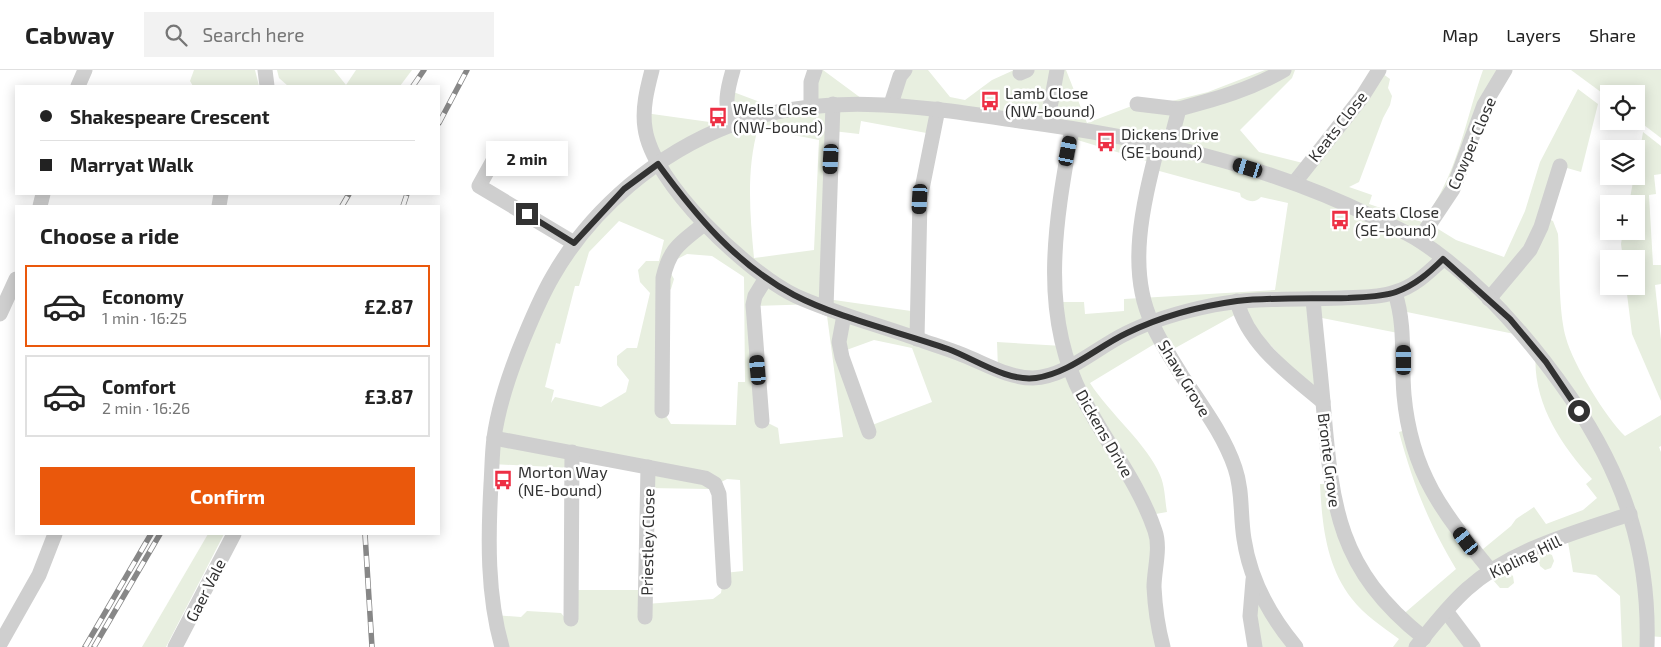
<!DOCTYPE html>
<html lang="en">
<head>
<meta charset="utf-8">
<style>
  body { margin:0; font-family:"Exo 2",sans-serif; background:#f2f2f2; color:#222; height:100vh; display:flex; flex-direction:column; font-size:19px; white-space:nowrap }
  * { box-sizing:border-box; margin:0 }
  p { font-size:16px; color:#767676 }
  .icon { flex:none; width:28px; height:28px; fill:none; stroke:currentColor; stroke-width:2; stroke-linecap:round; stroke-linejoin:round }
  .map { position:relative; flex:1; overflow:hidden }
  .panel { position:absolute; left:15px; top:135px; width:425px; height:330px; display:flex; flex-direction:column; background:#fff; border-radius:0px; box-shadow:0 2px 12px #0003 }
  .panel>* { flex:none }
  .hud { position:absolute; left:15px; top:15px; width:425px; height:110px; border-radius:0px; box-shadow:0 2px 12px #0003; display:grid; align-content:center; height:110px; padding:0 25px; background:#fff }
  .tools { position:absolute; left:1600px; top:15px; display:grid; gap:10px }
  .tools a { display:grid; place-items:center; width:45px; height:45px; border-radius:0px; background:#fff; box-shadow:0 2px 12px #0003; font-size:25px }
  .end { position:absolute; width:22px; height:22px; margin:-11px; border:6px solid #323232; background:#fff; box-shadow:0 0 0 2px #fff }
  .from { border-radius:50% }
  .bubble { position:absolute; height:35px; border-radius:0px; background:#fff; box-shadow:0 2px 12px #0003; font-size:16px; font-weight:700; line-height:35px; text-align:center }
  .car { position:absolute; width:15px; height:30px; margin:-15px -8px; border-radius:6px; box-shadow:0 0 4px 1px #0007; background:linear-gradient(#222 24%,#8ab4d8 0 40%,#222 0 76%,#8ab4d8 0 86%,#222 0) }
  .hud b { display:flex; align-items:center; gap:18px; height:48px; font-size:19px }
  .hud b+b { border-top:1px solid #e0e0e0 }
  .hud i { width:12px; height:12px; background:#222 }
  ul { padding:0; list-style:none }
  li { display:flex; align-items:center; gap:15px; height:82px; margin:0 10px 8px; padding:0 15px; border:2px solid #e0e0e0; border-radius:0px }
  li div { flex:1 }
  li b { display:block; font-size:19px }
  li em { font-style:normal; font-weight:700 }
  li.selected { border-color:#ea580c }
  li>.icon { width:45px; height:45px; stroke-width:1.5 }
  h2 { padding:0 25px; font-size:22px; line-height:60px }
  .primary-button { display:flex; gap:10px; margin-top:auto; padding:10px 25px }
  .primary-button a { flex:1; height:58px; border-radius:0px; background:#ea580c; color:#fff; font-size:20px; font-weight:700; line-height:58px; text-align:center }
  header { display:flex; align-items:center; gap:30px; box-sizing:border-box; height:70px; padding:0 25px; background:#fff; border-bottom:1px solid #e0e0e0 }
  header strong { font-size:24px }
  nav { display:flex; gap:28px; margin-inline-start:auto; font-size:18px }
  .search { width:350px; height:45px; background:#f2f2f2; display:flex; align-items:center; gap:12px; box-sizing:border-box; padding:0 18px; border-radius:0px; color:#767676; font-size:19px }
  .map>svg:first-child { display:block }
  .green { fill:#e8efe0; fill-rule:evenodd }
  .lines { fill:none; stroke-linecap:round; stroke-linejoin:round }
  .minor { stroke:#cfcfcf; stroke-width:15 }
  .rail-casing { stroke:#878787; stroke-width:5.5 }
  .rail { stroke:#fff; stroke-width:4; stroke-dasharray:11; stroke-linecap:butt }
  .route { stroke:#323232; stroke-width:6 }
  .labels { text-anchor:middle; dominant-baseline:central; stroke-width:5; stroke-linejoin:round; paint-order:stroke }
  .poi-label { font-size:16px; fill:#323232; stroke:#fff; text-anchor:start }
  .street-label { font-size:16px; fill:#323232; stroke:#fff }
</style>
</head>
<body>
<header>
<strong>Cabway</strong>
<div class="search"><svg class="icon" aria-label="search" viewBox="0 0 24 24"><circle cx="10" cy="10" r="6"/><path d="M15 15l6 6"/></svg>Search here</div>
<nav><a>Map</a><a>Layers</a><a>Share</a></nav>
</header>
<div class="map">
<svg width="1661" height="577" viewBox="0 0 1661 577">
  <rect width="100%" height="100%" fill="#fff"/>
  <g class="green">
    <path d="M 194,0 L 255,0 L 259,16 L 193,16 L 190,11 Z"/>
    <path d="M 277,0 L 334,0 L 346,15 L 356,0 L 412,0 L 400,16 L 288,16 L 279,8 Z"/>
    <path d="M 815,0 L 823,0 L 869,34 L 891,34 L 905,0 L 928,0 L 950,27 L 965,30 L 992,10 L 1014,0 L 1066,0 L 1087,53 L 1137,34 L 1172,31 L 1208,22 L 1265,0 L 1295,0 L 1292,8 L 1240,60 L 1259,82 L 1307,94 L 1379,1 L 1390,9 L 1388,18 L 1392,26 L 1390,35 L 1383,48 L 1359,112 L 1349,117 L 1372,125 L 1369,134 L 1422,152 C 1458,105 1464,54 1483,0 L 1505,0 L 1430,154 L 1456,170 L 1504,187 L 1525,141 L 1540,92 L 1578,19 L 1598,34 L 1581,102 L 1560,96 L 1544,147 L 1553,151 L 1558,164 C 1560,193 1558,240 1566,268 C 1573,294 1606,348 1625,366 L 1661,345 L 1661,376 L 1659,377 L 1661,382 L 1661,567 L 1648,566 L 1647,577 L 1622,577 L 1620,526 L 1596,505 L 1573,502 L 1567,466 L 1525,483 L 1446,541 L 1473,577 L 1393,577 L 1399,569 C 1383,557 1364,545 1352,529 C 1326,496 1322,454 1320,414 L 1331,414 L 1349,478 L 1400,547 L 1456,499 C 1428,452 1413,414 1399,362 L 1409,359 L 1413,376 L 1477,484 L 1511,456 L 1516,449 L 1534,437 L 1546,454 L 1583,440 L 1597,428 L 1586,414 L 1592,409 C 1560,374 1531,330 1536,280 L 1524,266 L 1402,241 L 1403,264 L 1317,247 L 1323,332 L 1240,242 L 1168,282 L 1161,270 L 1090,313 C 1109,343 1148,375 1160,405 C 1165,416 1165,431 1167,442 L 1150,445 L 1163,577 L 502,577 L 494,545 L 521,547 L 527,541 L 561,543 L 566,549 L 571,520 L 647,520 L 646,534 L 713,529 L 721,523 L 724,503 L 743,501 L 740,410 L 727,409 L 708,419 L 648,418 L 648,397 L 573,382 L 572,398 L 492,394 L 511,300 L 574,173 L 658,94 L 645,43 L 731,55 L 728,20 L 784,41 L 811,35 ZM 938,39 L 1072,59 L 1071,68 L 1153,93 L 1152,99 L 1240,123 L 1241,127 C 1248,131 1254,134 1261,127 L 1288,133 L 1275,220 L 1124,229 L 1124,241 L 1085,244 L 1084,232 L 1055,232 L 1063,276 L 997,272 L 998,299 L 918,269 L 918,242 L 827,229 L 833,61 L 859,64 L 861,51 L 932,64 ZM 758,58 L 819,70 L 814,180 L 754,188 C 750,145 746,100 758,58 ZM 619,151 L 664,170 L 659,191 L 646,191 L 638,200 L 640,212 L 650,223 L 637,278 L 627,278 L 617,286 L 617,295 L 629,310 L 626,322 L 601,337 L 555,327 L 551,333 L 554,320 L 545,317 L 556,273 L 560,274 L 575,216 L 579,216 L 589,182 ZM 687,184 L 712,186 L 744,207 L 745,312 L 738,312 L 736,355 L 671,354 L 666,346 L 663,224 L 671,219 L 674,209 L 666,195 ZM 817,234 L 826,238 L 843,367 L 780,374 L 778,358 L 762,350 L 753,236 ZM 874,270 L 912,278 L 932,332 L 867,357 L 841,282 Z"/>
    <path d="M 1571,0 L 1661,0 L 1661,68 L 1636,49 L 1636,24 L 1609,24 L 1609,28 Z"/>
    <path d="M 1643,62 L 1661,76 L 1661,104 L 1654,105 L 1656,124 L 1649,125 L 1653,195 L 1661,195 L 1661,214 L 1655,215 L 1661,270 L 1661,331 L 1632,264 L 1626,216 L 1636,216 L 1636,189 L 1623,189 L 1621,174 L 1623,161 L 1636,161 L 1636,134 L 1629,134 L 1634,106 L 1636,106 Z"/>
    <path d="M 208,464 L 224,464 L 166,577 L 142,577 Z"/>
    <path d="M 1542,481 L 1552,485 L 1554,491 L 1551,498 L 1545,500 L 1540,496 L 1538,486 Z"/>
    <path d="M 1507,501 L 1513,506 L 1514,513 L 1508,518 L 1500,518 L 1493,510 L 1499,503 Z"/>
    <path d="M 1251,525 L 1296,577 L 1255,577 Z"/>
  </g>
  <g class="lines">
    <g class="minor">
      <path d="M 265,0 L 267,16"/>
      <path d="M 652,0 C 647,19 642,39 645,58 C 652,113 748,203 796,226 C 838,245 883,256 926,272 C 938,276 951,280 963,285 C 986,294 1008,308 1033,308 C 1066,307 1096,278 1125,264 C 1152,250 1184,241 1214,235 C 1256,227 1299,230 1341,228 C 1359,227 1378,228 1395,222 C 1414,217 1429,202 1443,189"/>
      <path d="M 1020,3 L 1027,0"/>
      <path d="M 78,16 L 85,0"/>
      <path d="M 891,34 L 900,6 L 905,0"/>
      <path d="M 1137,34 L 1179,39"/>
      <path d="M 811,35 L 811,12 L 815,0"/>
      <path d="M 1047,54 L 1057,0"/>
      <path d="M 731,55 C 724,35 727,20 733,0"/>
      <path d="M 1072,59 C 1056,149 1038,243 1083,328 C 1106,373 1139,413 1155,461 C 1161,478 1154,500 1154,517 C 1155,537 1158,558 1163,577"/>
      <path d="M 1158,75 C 1144,131 1126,198 1152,253 C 1160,272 1172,289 1182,306 C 1201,335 1224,365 1235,398 C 1243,421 1240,445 1244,469 C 1250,509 1270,546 1296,577"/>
      <path d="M 1169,77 L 1179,39 C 1216,29 1250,20 1284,0"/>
      <path d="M 499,80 L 479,116 L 574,173"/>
      <path d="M 1295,112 L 1362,27 L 1379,0"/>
      <path d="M 40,136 L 43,124"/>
      <path d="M 219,136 L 221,124"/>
      <path d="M 1419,170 L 1453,119 L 1484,35 L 1505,0"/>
      <path d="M 1395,223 C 1406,256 1401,290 1404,325 C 1411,403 1443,443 1491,501"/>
      <path d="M 1313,229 C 1316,263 1320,297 1323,332 C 1332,435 1336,498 1424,568"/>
      <path d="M 1489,229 L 1530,180 L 1541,157 L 1560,96"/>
      <path d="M 1237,231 C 1248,275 1290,304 1323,332"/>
      <path d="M 826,238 L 833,34"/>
      <path d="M 0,244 L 16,209"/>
      <path d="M 844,245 L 839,272 L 842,287 L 869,362"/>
      <path d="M 917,269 L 920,129 L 938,39"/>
      <path d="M 662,341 L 663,208 C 670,177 681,173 704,154"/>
      <path d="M 762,351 L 753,235 L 755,226 L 766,208"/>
      <path d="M 494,368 L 705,408 L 715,414 L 719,424 L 724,512"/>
      <path d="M 1253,510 L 1250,546 L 1255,577"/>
      <path d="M 1446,541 L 1473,577"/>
      <path d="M 645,547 L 648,397"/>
      <path d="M 571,549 L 572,382"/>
      <path d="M 0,574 L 39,505 L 55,464"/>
      <path d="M 175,577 L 234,464"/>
      <path d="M 502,577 C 487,525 488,468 491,414 C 492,399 492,383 494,368 C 498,339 508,308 519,280 C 529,255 539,230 553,206 C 592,138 658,83 731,55 C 825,20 924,37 1020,51 C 1141,67 1261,92 1371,146 C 1387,154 1405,161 1420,171 C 1481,211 1530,269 1571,328 C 1624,406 1650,482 1647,577"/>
      <path d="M 1416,577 C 1432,557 1448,536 1467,519 C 1512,479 1574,463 1630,444"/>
    </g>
    <defs>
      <g id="rail">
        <path d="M 413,16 L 424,0"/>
        <path d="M 439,53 L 467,0"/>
        <path d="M 342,136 L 349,124"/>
        <path d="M 403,136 L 407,124"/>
        <path d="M 365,464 L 372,577"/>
        <path d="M 85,577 L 151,464"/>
        <path d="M 94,577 L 160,464"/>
      </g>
    </defs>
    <use href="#rail" class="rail-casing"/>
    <use href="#rail" class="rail"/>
  </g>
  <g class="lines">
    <path class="route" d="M 527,144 L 574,173 L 624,119 L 658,94 C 696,146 736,194 794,225 C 838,248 900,262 948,279 C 975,289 1007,312 1036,308 C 1070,303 1097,277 1127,263 C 1160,247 1201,236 1237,231 C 1274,227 1311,229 1348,228 C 1364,227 1382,227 1396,222 C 1415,215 1429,203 1443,189 L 1510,249 L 1546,292 L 1579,341"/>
  </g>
  <defs>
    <symbol id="bus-bare" viewBox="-9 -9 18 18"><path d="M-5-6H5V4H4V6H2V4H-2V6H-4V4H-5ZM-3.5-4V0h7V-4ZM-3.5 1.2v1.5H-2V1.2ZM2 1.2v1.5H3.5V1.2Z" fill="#ed2f44" stroke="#fff" stroke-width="2.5" paint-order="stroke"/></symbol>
  </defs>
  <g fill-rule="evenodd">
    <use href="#bus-bare" x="976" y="17" width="28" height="28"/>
    <use href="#bus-bare" x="704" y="33" width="28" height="28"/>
    <use href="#bus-bare" x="1092" y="58" width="28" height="28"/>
    <use href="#bus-bare" x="1326" y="136" width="28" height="28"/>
    <use href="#bus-bare" x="489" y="396" width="28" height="28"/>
  </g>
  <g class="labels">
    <g class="poi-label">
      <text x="1005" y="22">Lamb Close<tspan x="1005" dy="18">(NW-bound)</tspan></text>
      <text x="733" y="38">Wells Close<tspan x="733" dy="18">(NW-bound)</tspan></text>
      <text x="1121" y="63">Dickens Drive<tspan x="1121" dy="18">(SE-bound)</tspan></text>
      <text x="1355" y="141">Keats Close<tspan x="1355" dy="18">(SE-bound)</tspan></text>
      <text x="518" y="401">Morton Way<tspan x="518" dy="18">(NE-bound)</tspan></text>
    </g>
    <g class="street-label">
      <text transform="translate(1337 56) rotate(-52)">Keats Close</text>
      <text transform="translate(1471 73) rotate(-67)">Cowper Close</text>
      <text transform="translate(1185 308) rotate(59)">Shaw Grove</text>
      <text transform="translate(1105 363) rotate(60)">Dickens Drive</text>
      <text transform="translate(1330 390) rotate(83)">Bronte Grove</text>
      <text transform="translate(647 472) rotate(-89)">Priestley Close</text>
      <text transform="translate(1525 486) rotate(-26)">Kipling Hill</text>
      <text transform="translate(205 520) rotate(-63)">Gaer Vale</text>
    </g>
  </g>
</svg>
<div class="tools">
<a><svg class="icon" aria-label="locate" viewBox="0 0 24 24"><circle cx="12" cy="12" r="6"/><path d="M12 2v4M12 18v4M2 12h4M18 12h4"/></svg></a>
<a><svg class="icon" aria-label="layers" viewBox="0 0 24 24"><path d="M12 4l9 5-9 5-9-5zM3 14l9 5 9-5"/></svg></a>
<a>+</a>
<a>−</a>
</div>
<i class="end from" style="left:1579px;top:341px"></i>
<i class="end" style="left:527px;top:144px"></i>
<div class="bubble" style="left:486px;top:71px;width:82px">2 min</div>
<i class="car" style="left:1068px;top:81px;rotate:11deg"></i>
<i class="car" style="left:831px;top:89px;rotate:183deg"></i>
<i class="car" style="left:1248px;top:98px;rotate:287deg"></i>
<i class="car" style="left:920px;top:129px;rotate:183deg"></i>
<i class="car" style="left:1404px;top:290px;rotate:0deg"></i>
<i class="car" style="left:758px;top:300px;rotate:355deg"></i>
<i class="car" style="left:1466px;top:471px;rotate:323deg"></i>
<div class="hud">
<b><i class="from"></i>Shakespeare Crescent</b>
<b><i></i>Marryat Walk</b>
</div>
<section class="panel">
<h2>Choose a ride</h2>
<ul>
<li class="selected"><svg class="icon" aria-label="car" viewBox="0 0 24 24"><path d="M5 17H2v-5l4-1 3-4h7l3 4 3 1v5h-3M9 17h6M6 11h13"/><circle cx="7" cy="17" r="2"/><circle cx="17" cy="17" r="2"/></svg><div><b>Economy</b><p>1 min · 16:25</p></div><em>£2.87</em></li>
<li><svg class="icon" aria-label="car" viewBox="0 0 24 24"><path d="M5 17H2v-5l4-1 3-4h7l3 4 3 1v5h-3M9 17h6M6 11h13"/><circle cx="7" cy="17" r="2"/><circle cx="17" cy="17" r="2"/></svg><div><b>Comfort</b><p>2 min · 16:26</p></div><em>£3.87</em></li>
</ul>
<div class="primary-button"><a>Confirm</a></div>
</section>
</div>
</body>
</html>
